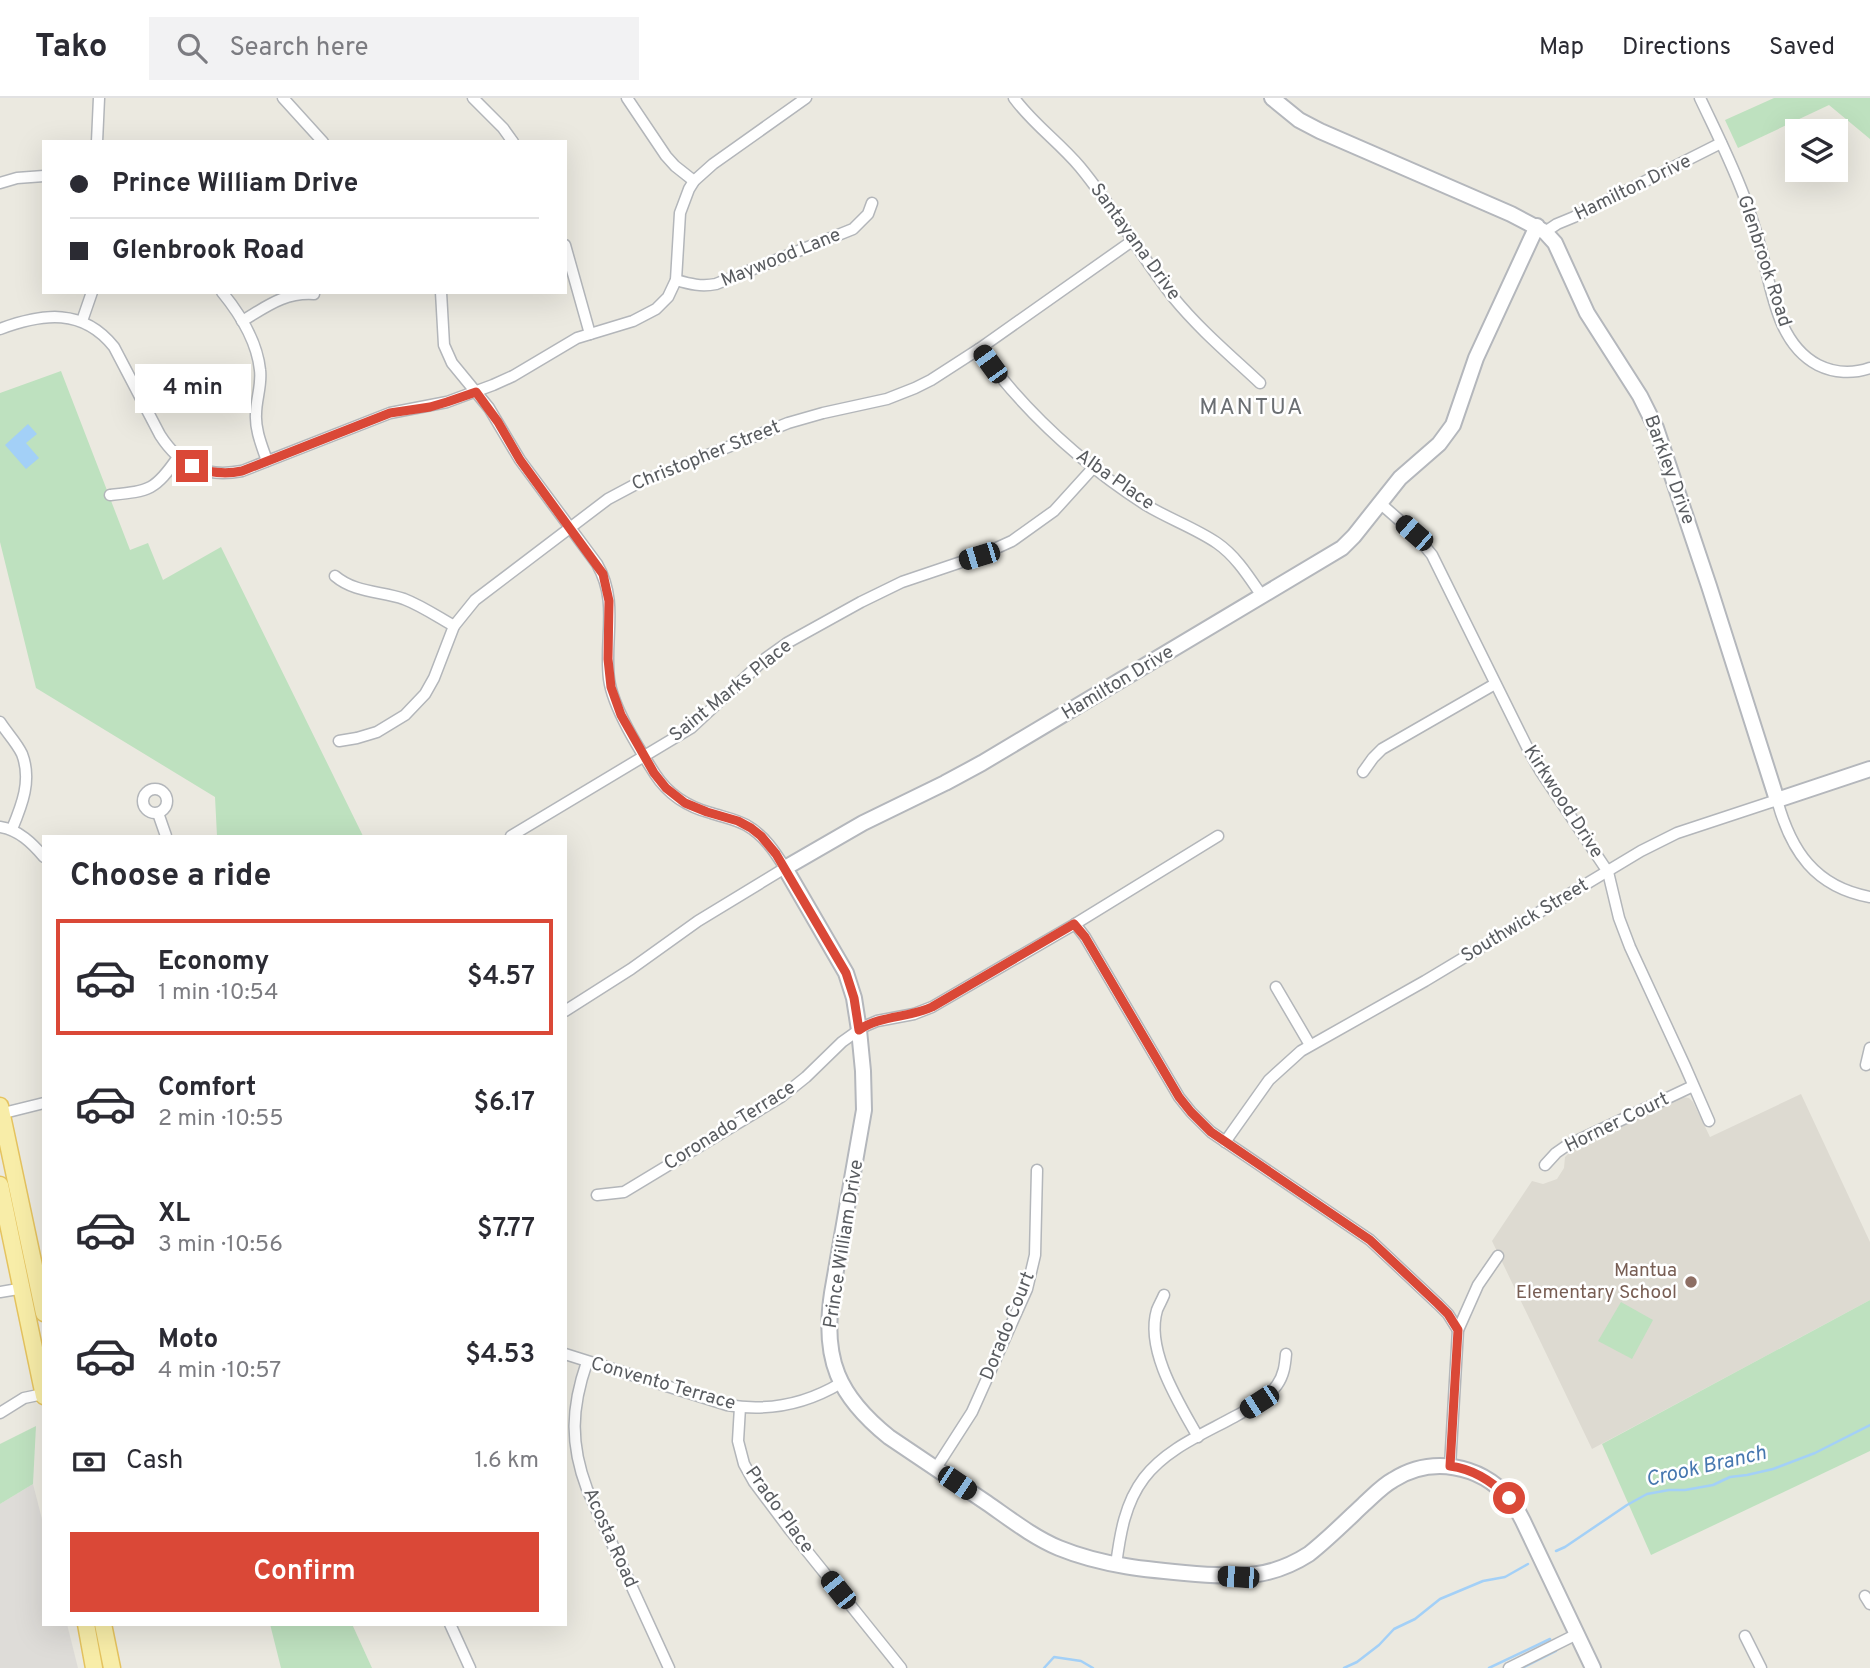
<!DOCTYPE html>
<html lang="en">
<head>
<meta charset="utf-8">
<style>
  body { margin:0; font-family:Overpass,sans-serif; background:#f2f2f3; color:#2b2b33; height:100vh; display:flex; flex-direction:column; font-size:26px; white-space:nowrap }
  * { box-sizing:border-box; margin:0 }
  p { font-size:23px; color:#7c7c81 }
  .icon { flex:none; width:38px; height:38px; fill:none; stroke:currentColor; stroke-width:2; stroke-linecap:round; stroke-linejoin:round }
  .map { position:relative; flex:1; overflow:hidden }
  .details { position:absolute; left:42px; top:737px; width:525px; height:791px; display:flex; flex-direction:column; background:#fff; border-radius:0px; box-shadow:0 7px 28px #0002 }
  .details>* { flex:none }
  .hud { position:absolute; left:42px; top:42px; width:525px; height:154px; border-radius:0px; box-shadow:0 7px 28px #0002; display:grid; align-content:center; height:154px; padding:0 28px; background:#fff }
  .buttons { position:absolute; left:1785px; top:21px; display:grid; gap:14px }
  .buttons a { display:grid; place-items:center; width:63px; height:63px; border-radius:0px; background:#fff; box-shadow:0 7px 28px #0002; font-size:35px }
  .end { position:absolute; width:32px; height:32px; margin:-16px; border:9px solid #da4837; background:#fff; box-shadow:0 0 0 4px #fff }
  .from { border-radius:50% }
  .bubble { position:absolute; height:49px; border-radius:0px; background:#fff; box-shadow:0 7px 28px #0002; font-size:23px; font-weight:600; line-height:49px; text-align:center }
  .car { position:absolute; width:21px; height:42px; margin:-21px -10px; border-radius:9px; box-shadow:0 0 5px 2px #0007; background:linear-gradient(#222 24%,#8ab4d8 0 40%,#222 0 76%,#8ab4d8 0 86%,#222 0) }
  .hud b { display:flex; align-items:center; gap:24px; height:66px; font-size:26px }
  .hud b+b { border-top:2px solid #e1e1e2 }
  .hud i { width:18px; height:18px; background:#2b2b33 }
  ul { padding:0; list-style:none }
  li { display:flex; align-items:center; gap:21px; height:116px; margin:0 14px 10px; padding:0 14px; border:4px solid transparent; border-radius:0px }
  li div { flex:1 }
  li b { display:block; font-size:26px }
  li em { font-style:normal; font-weight:600 }
  li.selected { border-color:#da4837 }
  li>.icon { width:63px; height:63px; stroke-width:1.5 }
  h2 { padding:0 28px; font-size:32px; line-height:84px }
  .pay { display:flex; align-items:center; gap:18px; height:77px; padding:0 28px; font-size:26px }
  .pay p { margin-inline-start:auto }
  .button { display:flex; gap:14px; margin-top:auto; padding:14px 28px }
  .button a { flex:1; height:80px; border-radius:0px; background:#da4837; color:#fff; font-size:28px; font-weight:600; line-height:80px; text-align:center }
  header { display:flex; align-items:center; gap:42px; box-sizing:border-box; height:98px; padding:0 35px; background:#fff; border-bottom:2px solid #e1e1e2 }
  header strong { font-size:33px }
  nav { display:flex; gap:38px; margin-inline-start:auto; font-size:24px }
  .search { width:490px; height:63px; background:#f2f2f3; display:flex; align-items:center; gap:18px; box-sizing:border-box; padding:0 24px; border-radius:0px; color:#7c7c81; font-size:26px }
  .map>svg:first-child { display:block }
  .industrial { fill:#dedcd8 }
  .education { fill:#dddad1 }
  .green { fill:#bee1bf }
  .water { fill:#a3d0f7 }
  .lines { fill:none; stroke-linecap:round; stroke-linejoin:round }
  .stream { stroke:#a3d0f7; stroke-width:2.5 }
  .street-casing { stroke:#b3b6ba; stroke-width:13 }
  .secondary-casing { stroke:#b4b7bc; stroke-width:18 }
  .primary-casing { stroke:#e5c35f; stroke-width:19 }
  .street { stroke:#fff; stroke-width:10 }
  .secondary { stroke:#fff; stroke-width:14 }
  .primary { stroke:#f8eda8; stroke-width:16 }
  .route { stroke:#da4837; stroke-width:9 }
  .education-dot { fill:#8d6e63; stroke:#fff; stroke-width:2.5 }
  .labels { text-anchor:middle; dominant-baseline:central; stroke-width:5; stroke-linejoin:round; paint-order:stroke }
  .street-label { font-size:19px; fill:#595c60; stroke:#fff }
  .education-label { font-size:19px; fill:#785e54; stroke:#fff; text-anchor:end }
  .water-label { font-size:21px; font-style:italic; fill:#4677af; stroke:#fff }
  .quarter-label { font-size:23px; letter-spacing:2px; fill:#6a6e72; stroke:#fff }
</style>
</head>
<body>
<header>
<strong>Tako</strong>
<div class="search"><svg class="icon" aria-label="search" viewBox="0 0 24 24"><circle cx="10" cy="10" r="6"/><path d="M15 15l6 6"/></svg>Search here</div>
<nav><a>Map</a><a>Directions</a><a>Saved</a></nav>
</header>
<div class="map">
<svg width="1870" height="1570" viewBox="0 0 1870 1570">
  <rect width="100%" height="100%" fill="#ebe9e0"/>
  <path class="industrial" d="M 33,1386 L 44,1429 L 44,1526 L 67,1526 L 78,1570 L 0,1570 L 0,1406 Z"/>
  <path class="education" d="M 1801,996 L 1870,1144 L 1870,1202 L 1592,1351 L 1492,1143 L 1532,1083 L 1543,1086 L 1557,1081 L 1564,1070 L 1565,1059 L 1571,1053 L 1683,999 L 1689,1000 L 1693,1004 L 1710,1039 Z"/>
  <g class="green">
    <path d="M 1774,0 L 1870,0 L 1870,41 L 1829,7 L 1738,50 L 1725,22 Z"/>
    <path d="M 61,273 L 130,452 L 148,445 L 163,482 L 221,449 L 363,738 L 217,738 L 215,699 L 36,590 L 0,444 L 0,295 Z"/>
    <path d="M 1870,1202 L 1870,1353 L 1651,1457 L 1602,1346 Z"/>
    <path d="M 1621,1204 L 1653,1222 L 1632,1261 L 1598,1243 Z"/>
    <path d="M 36,1328 L 33,1386 L 0,1406 L 0,1346 Z"/>
    <path d="M 270,1526 L 352,1526 L 372,1570 L 281,1570 Z"/>
  </g>
  <path class="water" d="M 28,326 L 37,336 L 26,345 L 39,360 L 26,371 L 5,347 Z"/>
  <g class="lines">
    <g class="stream">
      <path d="M 1556,1453 L 1565,1449 L 1627,1407 L 1647,1396 L 1669,1392 L 1685,1392 L 1713,1387 L 1730,1379 L 1747,1377 L 1773,1371 L 1815,1355 L 1870,1327"/>
      <path d="M 1044,1570 L 1054,1559 L 1081,1563 L 1093,1570"/>
      <path d="M 1344,1570 L 1357,1564 L 1379,1547 L 1394,1531 L 1415,1521 L 1440,1501 L 1483,1483 L 1505,1479 L 1528,1466"/>
      <path d="M 1489,1570 L 1550,1541"/>
      <path d="M 1522,1570 L 1556,1553"/>
    </g>
    <defs>
      <g id="street">
        <path d="M 283,0 L 323,44"/>
        <path d="M 473,0 L 503,30 L 513,44"/>
        <path d="M 627,0 L 666,58 L 675,68 L 694,83"/>
        <path d="M 1014,0 C 1033,26 1059,44 1080,69 C 1114,110 1140,157 1173,199 C 1199,231 1230,257 1260,285"/>
        <path d="M 1700,0 C 1717,36 1735,71 1748,109 C 1753,124 1758,139 1762,155 C 1772,194 1778,246 1818,267 C 1834,275 1853,276 1870,270"/>
        <path d="M 97,44 L 99,0"/>
        <path d="M 0,85 L 17,80 L 44,78"/>
        <path d="M 1545,134 L 1557,126 L 1574,119 L 1721,45"/>
        <path d="M 565,147 L 590,236"/>
        <path d="M 676,182 C 690,186 701,189 716,186 L 853,131 L 868,116 L 872,105"/>
        <path d="M 222,194 C 240,216 257,243 260,272 C 262,287 256,301 256,316 C 255,332 262,348 267,363"/>
        <path d="M 441,194 L 444,247 L 452,265 L 489,310 L 520,362 L 597,466 C 619,504 604,540 609,581 C 613,610 639,651 655,676 C 668,696 688,709 711,715 C 723,719 735,721 746,727 C 764,737 775,754 785,770 L 698,823 L 631,871 L 565,913"/>
        <path d="M 82,223 L 92,194"/>
        <path d="M 242,223 C 266,209 284,194 314,196"/>
        <path d="M 0,231 C 43,215 83,210 114,249 L 160,337 C 180,368 205,380 242,373 L 390,315 L 447,304 L 493,287 L 513,278 L 577,240 L 633,223 L 656,211 L 668,199 L 676,182 L 680,115 L 689,91 L 694,83 L 713,66 L 806,0"/>
        <path d="M 979,251 C 1025,314 1081,365 1146,407 C 1169,421 1195,430 1217,445 C 1236,458 1249,479 1262,498"/>
        <path d="M 110,397 C 149,393 155,393 178,359"/>
        <path d="M 1381,406 L 1414,435 L 1432,457 L 1529,653 L 1541,674 L 1608,774 L 1619,820 L 1630,849 L 1685,968 L 1709,1023"/>
        <path d="M 335,478 C 355,495 381,493 404,501 C 422,508 438,519 454,528"/>
        <path d="M 0,624 C 7,635 17,645 22,656 C 32,682 22,707 12,731"/>
        <path d="M 339,643 L 357,640 L 377,634 L 405,617 L 425,596 L 434,580 L 454,528 L 475,502 L 608,401 L 638,385 L 788,325 L 823,315 L 887,301 L 915,290 L 931,282 L 979,251 L 1132,143"/>
        <path d="M 1363,674 L 1373,660 L 1382,651 L 1495,586"/>
        <circle cx="155" cy="703" r="12"/>
        <path d="M 158,715 L 166,738"/>
        <path d="M 0,729 C 19,732 32,745 44,759"/>
        <path d="M 511,738 L 691,630 L 766,560 L 787,545 L 861,504 L 902,484 L 979,458 L 1012,443 L 1054,413 L 1093,370"/>
        <path d="M 1075,826 L 1085,839 L 1179,999 L 1191,1014 L 1211,1034 L 1370,1142 L 1438,1206 L 1448,1216 L 1458,1232"/>
        <path d="M 1276,889 L 1310,947"/>
        <path d="M 1866,967 L 1870,950"/>
        <path d="M 0,1016 L 44,1005"/>
        <path d="M 1225,1044 L 1269,982 L 1301,953 L 1425,883 L 1641,753 L 1677,735 L 1777,702 C 1791,753 1815,789 1870,799"/>
        <path d="M 1545,1067 L 1556,1055 L 1566,1048 L 1693,988"/>
        <path d="M 597,1097 L 624,1094 L 781,999 L 806,979 L 842,944 L 863,929 L 877,923 L 914,916 L 932,909 L 1075,826 L 1218,738"/>
        <path d="M 0,1194 L 24,1190"/>
        <path d="M 1164,1197 C 1162,1202 1159,1207 1157,1212 C 1145,1252 1179,1305 1198,1339"/>
        <path d="M 565,1256 L 727,1307 C 768,1314 806,1306 841,1285"/>
        <path d="M 587,1264 C 571,1310 570,1346 587,1391 L 669,1570"/>
        <path d="M 740,1309 L 738,1343 L 744,1366 L 754,1384 L 790,1432 L 901,1570"/>
        <path d="M 0,1315 L 24,1300 L 43,1296"/>
        <path d="M 1450,1368 L 1458,1232 L 1478,1187 L 1498,1158"/>
        <path d="M 936,1370 L 972,1314 L 1027,1191 L 1035,1157 L 1037,1072"/>
        <path d="M 1116,1467 C 1120,1436 1125,1405 1144,1380 C 1166,1351 1203,1336 1234,1319 C 1249,1311 1267,1301 1277,1287 C 1284,1277 1285,1267 1286,1256"/>
        <path d="M 1865,1498 L 1870,1506"/>
        <path d="M 450,1526 L 470,1570"/>
        <path d="M 1745,1538 L 1761,1570"/>
        <path d="M 1509,1570 L 1577,1536"/>
      </g>
      <g id="secondary">
        <path d="M 1272,0 L 1299,22 L 1320,33 L 1511,116 L 1545,134 L 1555,145 L 1587,215 L 1640,298 L 1656,330 L 1709,488 L 1777,702 L 1870,671"/>
        <path d="M 1537,128 L 1476,260 L 1453,327 L 1439,346 L 1400,380 L 1354,438 L 1342,450 L 982,665 L 945,685 L 863,725 L 785,770 L 846,875 L 854,900 L 859,932 L 863,973 L 864,1012 L 832,1195 C 822,1261 838,1298 889,1339 C 922,1361 954,1383 987,1405 C 1010,1421 1033,1439 1059,1450 C 1103,1468 1149,1472 1196,1476 C 1240,1479 1270,1481 1309,1456 C 1328,1441 1346,1423 1364,1406 C 1373,1398 1382,1388 1393,1382 C 1431,1358 1479,1366 1509,1400 C 1515,1407 1519,1415 1523,1423 L 1593,1570"/>
      </g>
      <g id="primary">
        <path d="M 0,1008 L 44,1215"/>
        <path d="M 0,1087 L 44,1298"/>
        <path d="M 86,1526 L 94,1570"/>
        <path d="M 103,1526 L 112,1570"/>
      </g>
    </defs>
    <use href="#street" class="street-casing"/>
    <use href="#secondary" class="secondary-casing"/>
    <use href="#primary" class="primary-casing"/>
    <use href="#street" class="street"/>
    <use href="#secondary" class="secondary"/>
    <use href="#primary" class="primary"/>
  </g>
  <g class="lines">
    <path class="route" d="M 192,368 C 209,375 224,377 242,373 L 390,315 L 430,309 L 447,304 L 476,294 L 498,324 L 520,362 L 603,476 L 609,503 L 608,561 L 611,589 L 621,617 L 654,675 L 666,690 L 685,705 L 707,714 L 738,723 L 751,730 L 761,738 L 776,756 L 846,875 L 854,900 L 859,932 C 880,917 909,920 932,909 L 1074,826 L 1085,839 L 1179,999 L 1191,1014 L 1211,1034 L 1370,1142 L 1438,1206 L 1448,1216 L 1458,1232 L 1450,1368 C 1473,1371 1493,1384 1509,1400"/>
  </g>
  <circle class="education-dot" cx="1691" cy="1184" r="7"/>
  <g class="labels">
    <g class="street-label">
      <text transform="translate(1633 90) rotate(-26)">Hamilton Drive</text>
      <text transform="translate(1135 144) rotate(54)">Santayana Drive</text>
      <text transform="translate(781 160) rotate(-22)">Maywood Lane</text>
      <text transform="translate(1764 163) rotate(72)">Glenbrook Road</text>
      <text transform="translate(706 358) rotate(-22)">Christopher Street</text>
      <text transform="translate(1669 372) rotate(70)">Barkley Drive</text>
      <text transform="translate(1115 382) rotate(35)">Alba Place</text>
      <text transform="translate(1118 585) rotate(-31)">Hamilton Drive</text>
      <text transform="translate(731 593) rotate(-39)">Saint Marks Place</text>
      <text transform="translate(1563 704) rotate(57)">Kirkwood Drive</text>
      <text transform="translate(1525 823) rotate(-31)">Southwick Street</text>
      <text transform="translate(1617 1025) rotate(-26)">Horner Court</text>
      <text transform="translate(730 1028) rotate(-32)">Coronado Terrace</text>
      <text transform="translate(844 1146) rotate(-81)">Prince William Drive</text>
      <text transform="translate(1008 1228) rotate(-68)">Dorado Court</text>
      <text transform="translate(663 1286) rotate(16)">Convento Terrace</text>
      <text transform="translate(779 1412) rotate(54)">Prado Place</text>
      <text transform="translate(610 1440) rotate(66)">Acosta Road</text>
    </g>
    <g class="education-label">
      <text x="1677" y="1173">Mantua<tspan x="1677" dy="22">Elementary School</tspan></text>
    </g>
    <g class="water-label">
      <text transform="translate(1706 1369) rotate(-13)">Crook Branch</text>
    </g>
    <g class="quarter-label">
      <text x="1252" y="310">MANTUA</text>
    </g>
  </g>
</svg>
<div class="buttons">
<a><svg class="icon" aria-label="layers" viewBox="0 0 24 24"><path d="M12 4l9 5-9 5-9-5zM3 14l9 5 9-5"/></svg></a>
</div>
<i class="end from" style="left:1509px;top:1400px"></i>
<i class="end" style="left:192px;top:368px"></i>
<div class="bubble" style="left:135px;top:266px;width:116px">4 min</div>
<i class="car" style="left:990px;top:266px;rotate:324deg"></i>
<i class="car" style="left:1414px;top:435px;rotate:311deg"></i>
<i class="car" style="left:979px;top:458px;rotate:253deg"></i>
<i class="car" style="left:1259px;top:1304px;rotate:237deg"></i>
<i class="car" style="left:957px;top:1385px;rotate:124deg"></i>
<i class="car" style="left:1238px;top:1479px;rotate:274deg"></i>
<i class="car" style="left:838px;top:1492px;rotate:321deg"></i>
<div class="hud">
<b><i class="from"></i>Prince William Drive</b>
<b><i></i>Glenbrook Road</b>
</div>
<section class="details">
<h2>Choose a ride</h2>
<ul>
<li class="selected"><svg class="icon" aria-label="car" viewBox="0 0 24 24"><path d="M5 17H2v-5l4-1 3-4h7l3 4 3 1v5h-3M9 17h6M6 11h13"/><circle cx="7" cy="17" r="2"/><circle cx="17" cy="17" r="2"/></svg><div><b>Economy</b><p>1 min · 10:54</p></div><em>$4.57</em></li>
<li><svg class="icon" aria-label="car" viewBox="0 0 24 24"><path d="M5 17H2v-5l4-1 3-4h7l3 4 3 1v5h-3M9 17h6M6 11h13"/><circle cx="7" cy="17" r="2"/><circle cx="17" cy="17" r="2"/></svg><div><b>Comfort</b><p>2 min · 10:55</p></div><em>$6.17</em></li>
<li><svg class="icon" aria-label="car" viewBox="0 0 24 24"><path d="M5 17H2v-5l4-1 3-4h7l3 4 3 1v5h-3M9 17h6M6 11h13"/><circle cx="7" cy="17" r="2"/><circle cx="17" cy="17" r="2"/></svg><div><b>XL</b><p>3 min · 10:56</p></div><em>$7.77</em></li>
<li><svg class="icon" aria-label="car" viewBox="0 0 24 24"><path d="M5 17H2v-5l4-1 3-4h7l3 4 3 1v5h-3M9 17h6M6 11h13"/><circle cx="7" cy="17" r="2"/><circle cx="17" cy="17" r="2"/></svg><div><b>Moto</b><p>4 min · 10:57</p></div><em>$4.53</em></li>
</ul>
<div class="pay"><svg class="icon" aria-label="cash" viewBox="0 0 24 24"><path d="M3 7h18v10H3z"/><circle cx="12" cy="12" r="2"/></svg>Cash<p>1.6 km</p></div>
<div class="button"><a>Confirm</a></div>
</section>
</div>
</body>
</html>
